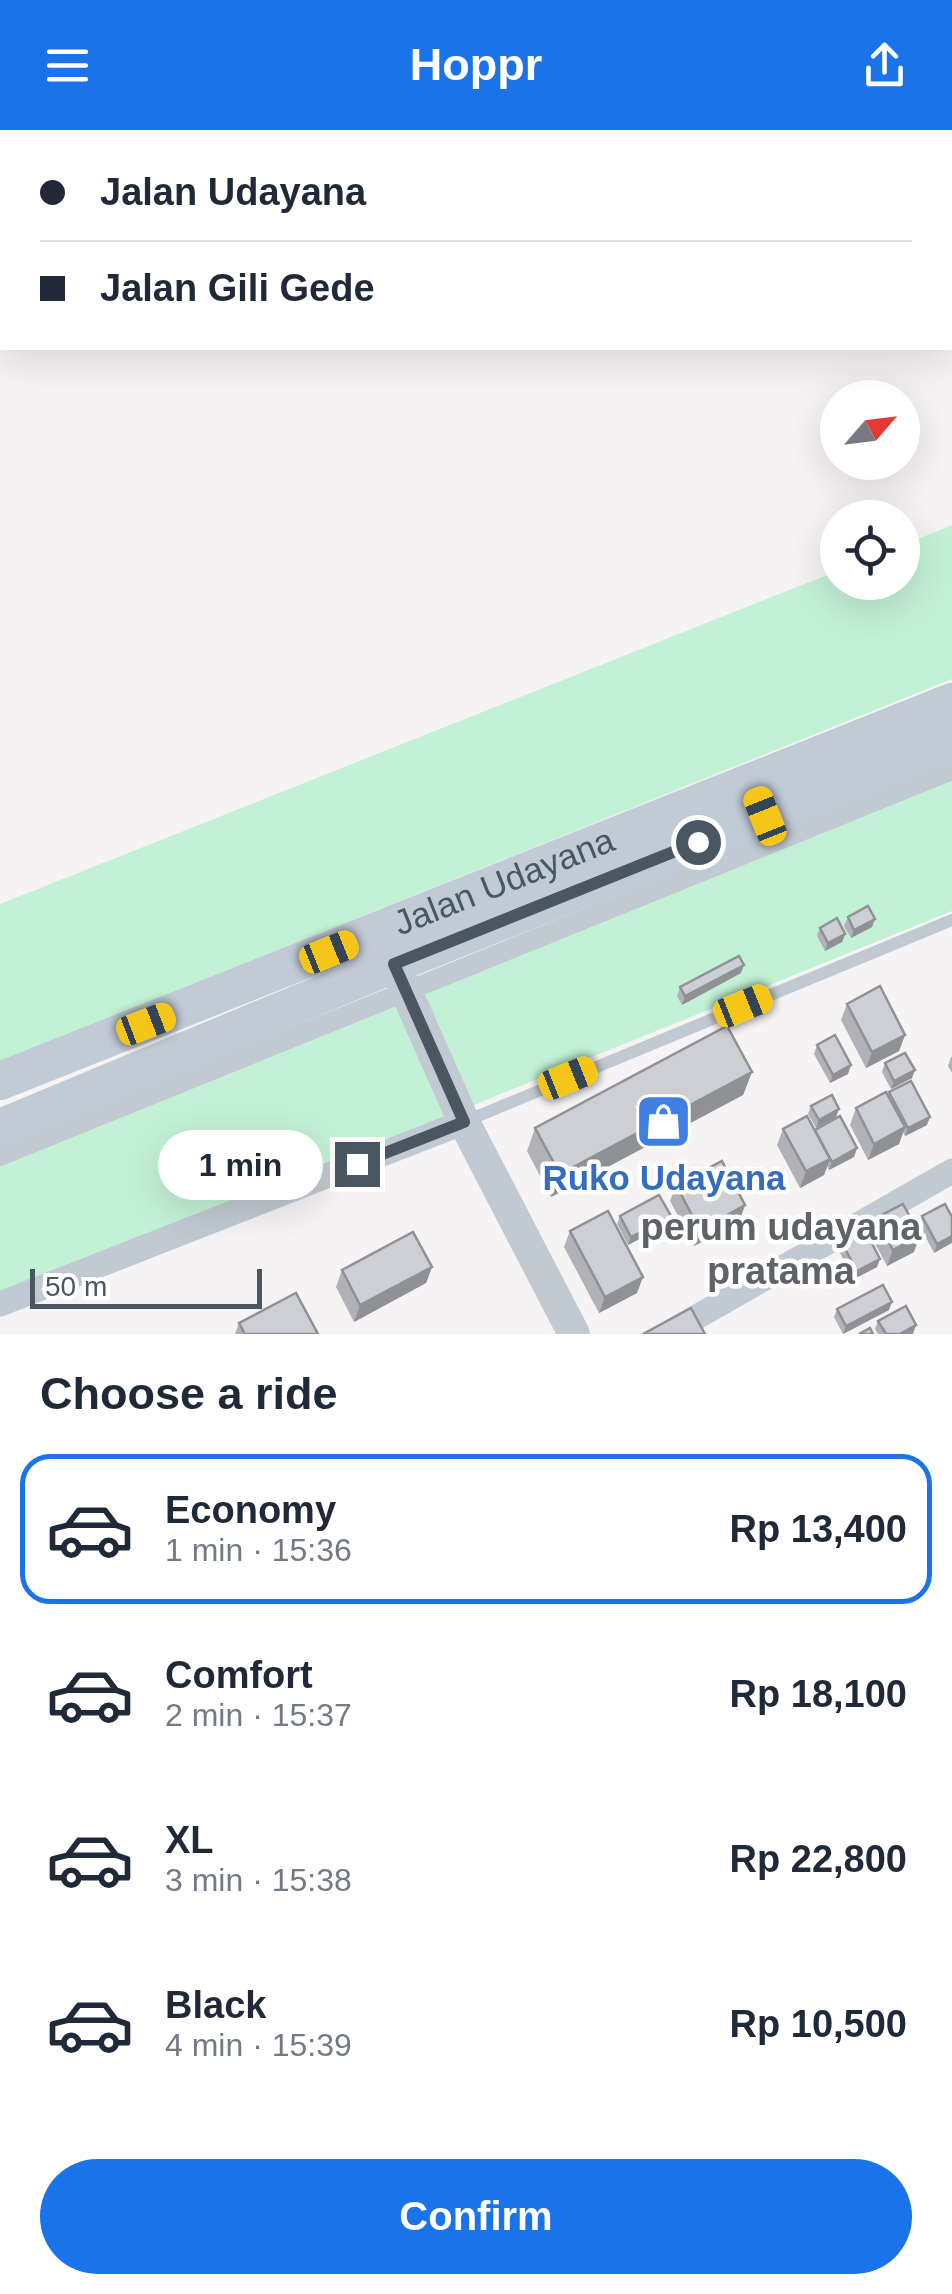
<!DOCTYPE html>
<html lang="en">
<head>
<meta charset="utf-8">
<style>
  body { margin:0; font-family:Arial,sans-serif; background:#f6f6f7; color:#1f2937; height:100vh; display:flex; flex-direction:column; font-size:38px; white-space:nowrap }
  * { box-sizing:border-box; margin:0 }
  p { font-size:32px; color:#747a83 }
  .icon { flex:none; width:55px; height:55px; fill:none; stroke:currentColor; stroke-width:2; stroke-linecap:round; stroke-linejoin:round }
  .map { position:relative; height:1204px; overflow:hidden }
  .panel { display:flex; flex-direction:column; background:#fff; flex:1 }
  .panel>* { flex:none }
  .hud { position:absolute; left:0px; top:0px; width:952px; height:220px; box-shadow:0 10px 40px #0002; display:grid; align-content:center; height:220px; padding:0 40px; background:#fff }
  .needle { width:65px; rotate:62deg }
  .buttons { position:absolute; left:820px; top:250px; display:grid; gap:20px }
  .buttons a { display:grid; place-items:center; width:100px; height:100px; border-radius:50%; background:#fff; box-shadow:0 10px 40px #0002; font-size:50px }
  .scale { position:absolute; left:30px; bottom:25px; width:232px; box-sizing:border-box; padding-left:10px; border:5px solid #4a5661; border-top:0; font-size:28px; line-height:35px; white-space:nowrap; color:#4a5661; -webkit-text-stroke:8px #fff; paint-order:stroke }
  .end { position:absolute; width:45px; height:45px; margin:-22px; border:12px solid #4a5661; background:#fff; box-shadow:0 0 0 5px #fff }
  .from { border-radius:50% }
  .bubble { position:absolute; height:70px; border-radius:35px; background:#fff; box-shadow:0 10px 40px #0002; font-size:32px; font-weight:600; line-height:70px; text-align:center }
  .car { position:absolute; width:30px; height:60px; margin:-30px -15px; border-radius:12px; box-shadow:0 0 8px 2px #0007; background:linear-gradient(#f5c518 24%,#345 0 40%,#f5c518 0 76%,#345 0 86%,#f5c518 0) }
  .hud b { display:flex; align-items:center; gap:35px; height:95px; font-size:38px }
  .hud b+b { border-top:2px solid #e0e1e3 }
  .hud i { width:25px; height:25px; background:#1f2937 }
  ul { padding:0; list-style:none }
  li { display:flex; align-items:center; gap:30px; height:150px; margin:0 20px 15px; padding:0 20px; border:5px solid transparent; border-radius:30px }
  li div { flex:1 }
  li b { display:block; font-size:38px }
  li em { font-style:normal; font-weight:600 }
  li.selected { border-color:#1a73e8 }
  li>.icon { width:90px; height:90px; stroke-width:1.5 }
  h2 { padding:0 40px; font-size:45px; line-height:120px }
  .cta { display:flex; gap:20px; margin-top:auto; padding:20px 40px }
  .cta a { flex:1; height:115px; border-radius:60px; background:#1a73e8; color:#fff; font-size:40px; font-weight:600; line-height:115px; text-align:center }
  header { display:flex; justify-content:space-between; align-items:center; height:130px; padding:0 40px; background:#1a73e8; color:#fff; font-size:45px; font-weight:600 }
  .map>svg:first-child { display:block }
  .green { fill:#c3f1d5 }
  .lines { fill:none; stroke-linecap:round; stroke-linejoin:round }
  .service { stroke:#c1cad2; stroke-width:12 }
  .pedestrian { stroke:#c1cad2; stroke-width:20 }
  .minor { stroke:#c1cad2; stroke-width:25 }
  .tertiary { stroke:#c1cad2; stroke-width:32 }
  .secondary { stroke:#c1cbd6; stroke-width:38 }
  .wall { fill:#b0b2b7 }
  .shaded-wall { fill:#909195 }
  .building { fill:#cdcfd5; stroke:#909195; stroke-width:2.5 }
  .route { stroke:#4a5661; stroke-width:12 }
  .labels { text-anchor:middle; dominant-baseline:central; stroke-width:9; stroke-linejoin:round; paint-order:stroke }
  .street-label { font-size:35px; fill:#4a5661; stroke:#fff }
  .shop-label { font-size:35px; font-weight:bold; fill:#366cbe; stroke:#fff }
  .neighbourhood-label { font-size:38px; font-weight:bold; fill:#5f6368; stroke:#fff }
</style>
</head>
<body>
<header><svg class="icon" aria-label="menu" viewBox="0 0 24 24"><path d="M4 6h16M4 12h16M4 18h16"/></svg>Hoppr<svg class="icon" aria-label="share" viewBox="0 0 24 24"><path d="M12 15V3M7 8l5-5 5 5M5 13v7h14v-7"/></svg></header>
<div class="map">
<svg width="952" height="1204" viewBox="0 0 952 1204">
  <rect width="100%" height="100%" fill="#f5f3f3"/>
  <g class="green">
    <path d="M 952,395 L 952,549 L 0,932 L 0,774 L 837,441 L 838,452 L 902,452 L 903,415 Z"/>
    <path d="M 952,646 L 952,781 L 0,1167 L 0,1032 Z"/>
  </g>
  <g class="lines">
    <path class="service" d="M 466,991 L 952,790"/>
    <path class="pedestrian" d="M 0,1026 L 952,640"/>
    <g class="minor">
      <path d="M 0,1174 L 464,992"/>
      <path d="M 667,1204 L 952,1041"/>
    </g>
    <path class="tertiary" d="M 394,834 L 464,992 L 574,1204"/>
    <g class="secondary">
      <path id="s1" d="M 0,951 L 952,572"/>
      <path d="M 0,998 L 394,834 L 952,611"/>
    </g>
  </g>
  <g class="wall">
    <path d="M 200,0 L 310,0 L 307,2 L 201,2 Z"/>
    <path d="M 848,787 L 872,797 L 851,808 L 844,796 Z"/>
    <path d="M 820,798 L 845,804 L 842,812 L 825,821 L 817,806 Z"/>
    <path d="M 741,843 L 682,875 L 677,866 L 680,857 Z"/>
    <path d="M 847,874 L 905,905 L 899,921 L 866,938 L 841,890 Z"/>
    <path d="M 817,915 L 848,944 L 830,953 L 814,924 Z"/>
    <path d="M 951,927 L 952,927 L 952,943 L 948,936 Z"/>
    <path d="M 885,933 L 912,948 L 891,959 L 882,942 Z"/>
    <path d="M 752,942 L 743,965 L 551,1067 L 527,1021 L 535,998 Z"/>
    <path d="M 889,962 L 927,995 L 905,1006 L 903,1002 L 899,1014 L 868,1030 L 850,995 L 856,978 L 888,966 Z"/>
    <path d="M 811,976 L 839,979 L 836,987 L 816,998 L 808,984 Z"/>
    <path d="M 783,999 L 814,1000 L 857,1018 L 854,1027 L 829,1040 L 827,1036 L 824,1045 L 800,1058 L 777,1015 Z"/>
    <path d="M 676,1055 L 745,1075 L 739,1092 L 694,1116 L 670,1071 Z"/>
    <path d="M 620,1086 L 671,1086 L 668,1094 L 628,1115 L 617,1094 Z"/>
    <path d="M 922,1086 L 952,1087 L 934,1123 L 919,1094 Z"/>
    <path d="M 876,1088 L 914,1122 L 887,1136 L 870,1104 Z"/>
    <path d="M 570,1101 L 637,1163 L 599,1183 L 564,1117 Z"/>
    <path d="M 842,1113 L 877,1137 L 854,1149 L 839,1121 Z"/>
    <path d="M 432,1137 L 426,1153 L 354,1192 L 336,1157 L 342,1140 Z"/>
    <path d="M 837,1179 L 889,1180 L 843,1204 L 834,1187 Z"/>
    <path d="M 878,1191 L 913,1204 L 878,1204 L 875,1199 Z"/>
    <path d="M 239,1193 L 318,1204 L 235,1204 Z"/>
  </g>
  <g class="shaded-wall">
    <path d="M 281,0 L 310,0 L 307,2 L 277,2 Z"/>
    <path d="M 875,789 L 872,797 L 851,808 L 854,800 Z"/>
    <path d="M 845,804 L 842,812 L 825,821 L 828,813 Z"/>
    <path d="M 744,835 L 741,843 L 682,875 L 685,866 Z"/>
    <path d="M 905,905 L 899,921 L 866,938 L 872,922 Z"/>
    <path d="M 851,935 L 848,944 L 830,953 L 833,945 Z"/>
    <path d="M 915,940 L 912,948 L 891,959 L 894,951 Z"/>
    <path d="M 752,942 L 743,965 L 551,1067 L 560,1044 Z"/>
    <path d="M 839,979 L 836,987 L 816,998 L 819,990 Z"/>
    <path d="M 930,987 L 927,995 L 905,1006 L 908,998 Z"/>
    <path d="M 905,997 L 899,1014 L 868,1030 L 874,1014 Z"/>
    <path d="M 857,1018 L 854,1027 L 829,1040 L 832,1032 Z"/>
    <path d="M 830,1029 L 824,1045 L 800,1058 L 806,1041 Z"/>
    <path d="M 745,1075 L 739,1092 L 694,1116 L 700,1100 Z"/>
    <path d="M 671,1086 L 668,1094 L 628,1115 L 631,1107 Z"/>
    <path d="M 920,1105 L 914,1122 L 887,1136 L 893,1120 Z"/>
    <path d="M 952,1106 L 952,1113 L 934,1123 L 937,1114 Z"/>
    <path d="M 880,1129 L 877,1137 L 854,1149 L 857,1141 Z"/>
    <path d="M 432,1137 L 426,1153 L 354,1192 L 360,1175 Z"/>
    <path d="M 643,1147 L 637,1163 L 599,1183 L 605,1167 Z"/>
    <path d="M 892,1172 L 889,1180 L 843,1204 L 846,1196 Z"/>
    <path d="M 916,1195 L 913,1204 L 900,1204 Z"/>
  </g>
  <g class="building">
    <path d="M 232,0 L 281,0 L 277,2 L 234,2 Z"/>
    <path d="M 868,776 L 875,789 L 854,800 L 848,787 Z"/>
    <path d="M 837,788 L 845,804 L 828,813 L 820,798 Z"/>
    <path d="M 739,826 L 744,835 L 685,866 L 680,857 Z"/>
    <path d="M 880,856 L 905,905 L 872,922 L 847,874 Z"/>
    <path d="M 727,896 L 752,942 L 560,1044 L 535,998 Z"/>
    <path d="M 835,905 L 851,935 L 833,945 L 817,915 Z"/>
    <path d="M 905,923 L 915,940 L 894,951 L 885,933 Z"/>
    <path d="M 911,951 L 930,987 L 908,998 L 889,962 Z"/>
    <path d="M 886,962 L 905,997 L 874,1014 L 856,978 Z"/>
    <path d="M 832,965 L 839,979 L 819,990 L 811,976 Z"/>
    <path d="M 807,986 L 830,1029 L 806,1041 L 783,999 Z"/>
    <path d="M 840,986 L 857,1018 L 832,1032 L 815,1000 Z"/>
    <path d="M 722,1031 L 745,1075 L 700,1100 L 676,1055 Z"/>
    <path d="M 659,1065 L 671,1086 L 631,1107 L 620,1086 Z"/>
    <path d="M 903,1074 L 920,1105 L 893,1120 L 876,1088 Z"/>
    <path d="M 945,1074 L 952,1087 L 952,1106 L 937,1114 L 922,1086 Z"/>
    <path d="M 608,1081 L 643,1147 L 605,1167 L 570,1101 Z"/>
    <path d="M 865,1100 L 880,1129 L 857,1141 L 842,1113 Z"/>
    <path d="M 413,1102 L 432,1137 L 360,1175 L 342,1140 Z"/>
    <path d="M 883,1155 L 892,1172 L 846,1196 L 837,1179 Z"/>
    <path d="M 296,1163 L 318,1204 L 245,1204 L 239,1193 Z"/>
    <path d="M 906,1176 L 916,1195 L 900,1204 L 886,1204 L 878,1191 Z"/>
    <path d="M 691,1178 L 705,1204 L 643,1204 Z"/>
    <path d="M 870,1198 L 873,1204 L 859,1204 Z"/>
  </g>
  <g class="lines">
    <path class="route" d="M 357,1034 L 464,992 L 394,834 L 698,712"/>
  </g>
  <defs>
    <symbol id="shop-square" viewBox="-11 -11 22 22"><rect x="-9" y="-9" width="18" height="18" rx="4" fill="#3f7fe0" stroke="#fff"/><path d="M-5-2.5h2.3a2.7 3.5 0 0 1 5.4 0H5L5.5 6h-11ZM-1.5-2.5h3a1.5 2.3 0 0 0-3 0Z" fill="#fff"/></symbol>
  </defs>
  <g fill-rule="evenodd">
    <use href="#shop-square" x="632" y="960" width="63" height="63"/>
  </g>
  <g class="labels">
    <g class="street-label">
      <text stroke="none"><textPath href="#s1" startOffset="542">Jalan Udayana</textPath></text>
    </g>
    <g class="shop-label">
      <text x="664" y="1047">Ruko Udayana</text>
    </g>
    <g class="neighbourhood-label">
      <text x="781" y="1097">perum udayana<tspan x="781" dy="44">pratama</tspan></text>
    </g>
  </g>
</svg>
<div class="buttons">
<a><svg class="needle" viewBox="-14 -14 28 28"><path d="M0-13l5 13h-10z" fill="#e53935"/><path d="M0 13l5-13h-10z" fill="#747a83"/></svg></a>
<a><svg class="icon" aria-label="locate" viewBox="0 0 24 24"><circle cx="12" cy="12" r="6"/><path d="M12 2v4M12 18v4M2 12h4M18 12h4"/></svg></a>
</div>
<div class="scale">50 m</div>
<i class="end from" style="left:698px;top:712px"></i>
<i class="end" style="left:357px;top:1034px"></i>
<div class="bubble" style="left:158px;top:1000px;width:165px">1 min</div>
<i class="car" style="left:765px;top:686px;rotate:338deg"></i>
<i class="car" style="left:329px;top:822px;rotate:68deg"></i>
<i class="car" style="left:743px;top:876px;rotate:68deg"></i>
<i class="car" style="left:146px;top:894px;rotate:69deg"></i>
<i class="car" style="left:568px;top:948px;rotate:68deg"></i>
<div class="hud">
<b><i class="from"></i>Jalan Udayana</b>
<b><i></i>Jalan Gili Gede</b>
</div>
</div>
<section class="panel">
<h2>Choose a ride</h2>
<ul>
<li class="selected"><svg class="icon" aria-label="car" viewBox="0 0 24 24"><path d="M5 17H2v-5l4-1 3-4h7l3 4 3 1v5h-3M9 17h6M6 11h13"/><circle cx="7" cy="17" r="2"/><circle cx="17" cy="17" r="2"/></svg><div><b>Economy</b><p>1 min · 15:36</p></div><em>Rp 13,400</em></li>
<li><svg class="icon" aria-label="car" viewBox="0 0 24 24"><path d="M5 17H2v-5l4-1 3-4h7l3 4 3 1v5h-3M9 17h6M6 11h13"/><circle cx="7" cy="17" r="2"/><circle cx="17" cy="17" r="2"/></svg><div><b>Comfort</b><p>2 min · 15:37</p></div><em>Rp 18,100</em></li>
<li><svg class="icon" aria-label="car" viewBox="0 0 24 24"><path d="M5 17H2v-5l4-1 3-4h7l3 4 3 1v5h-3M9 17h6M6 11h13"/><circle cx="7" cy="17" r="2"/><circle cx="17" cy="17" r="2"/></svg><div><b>XL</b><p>3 min · 15:38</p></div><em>Rp 22,800</em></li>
<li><svg class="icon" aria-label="car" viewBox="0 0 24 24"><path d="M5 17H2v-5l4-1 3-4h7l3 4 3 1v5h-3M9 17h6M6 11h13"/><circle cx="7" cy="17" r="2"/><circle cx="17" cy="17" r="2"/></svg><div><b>Black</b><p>4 min · 15:39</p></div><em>Rp 10,500</em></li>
</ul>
<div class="cta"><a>Confirm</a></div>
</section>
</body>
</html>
